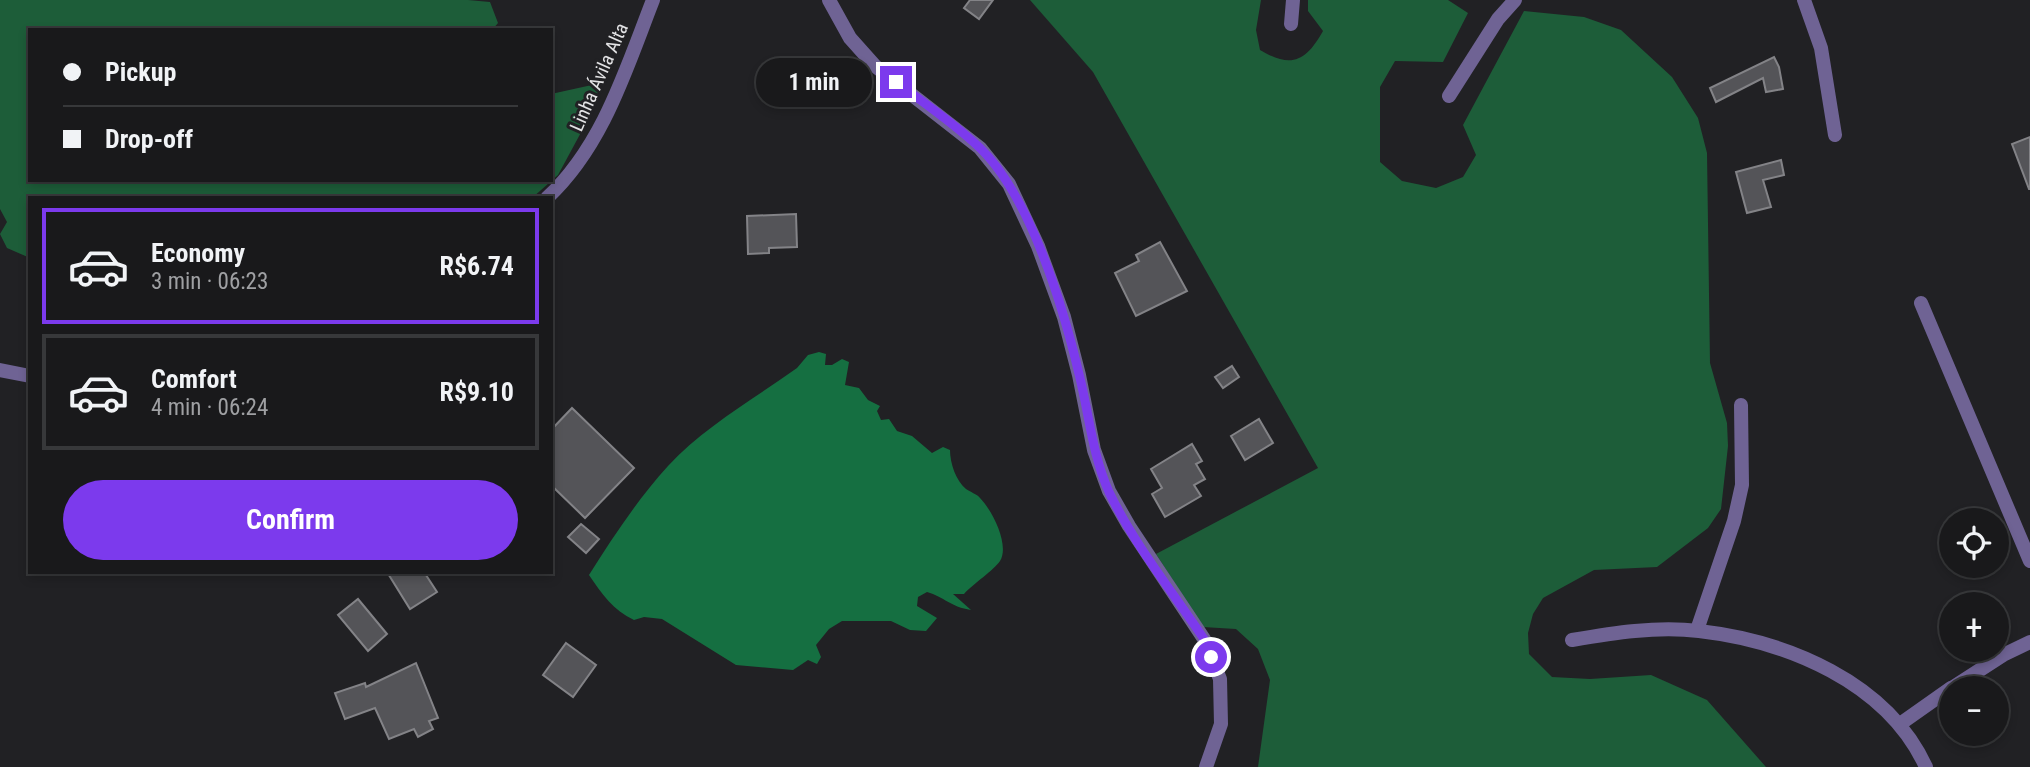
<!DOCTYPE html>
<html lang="en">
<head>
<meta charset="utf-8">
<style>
  body { margin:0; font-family:"Roboto Condensed",sans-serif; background:#262628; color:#f1f3f6; height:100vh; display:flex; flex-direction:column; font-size:26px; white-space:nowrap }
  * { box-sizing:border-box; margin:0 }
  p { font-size:23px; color:#9fa0a3 }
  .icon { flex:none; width:38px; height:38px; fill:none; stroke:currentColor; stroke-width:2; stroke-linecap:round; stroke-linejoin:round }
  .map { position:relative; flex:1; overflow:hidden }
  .details { position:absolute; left:28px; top:196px; width:525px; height:378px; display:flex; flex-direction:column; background:#19191b; border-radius:0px; box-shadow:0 4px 10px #0003,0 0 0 2px #37383a }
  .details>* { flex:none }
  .top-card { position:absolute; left:28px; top:28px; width:525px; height:154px; border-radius:0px; box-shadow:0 4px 10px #0003,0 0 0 2px #37383a; display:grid; align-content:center; height:154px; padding:0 35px; background:#19191b }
  .tools { position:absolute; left:1939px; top:508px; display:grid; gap:14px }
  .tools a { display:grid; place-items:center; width:70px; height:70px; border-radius:50%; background:#19191b; box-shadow:0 4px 10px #0003,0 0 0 2px #37383a; font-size:35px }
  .end { position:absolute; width:32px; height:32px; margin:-16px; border:9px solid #7c3aed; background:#fff; box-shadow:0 0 0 4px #fff }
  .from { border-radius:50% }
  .bubble { position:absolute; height:49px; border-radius:24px; background:#19191b; box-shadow:0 4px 10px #0003,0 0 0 2px #37383a; font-size:23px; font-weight:700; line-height:49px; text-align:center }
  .top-card b { display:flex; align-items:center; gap:24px; height:66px; font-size:26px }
  .top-card b+b { border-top:2px solid #37383a }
  .top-card i { width:18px; height:18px; background:#f1f3f6 }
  ul { padding:12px 0 0; list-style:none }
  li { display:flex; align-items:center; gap:21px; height:116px; margin:0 14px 10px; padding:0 21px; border:4px solid #37383a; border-radius:0px }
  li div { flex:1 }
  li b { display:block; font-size:26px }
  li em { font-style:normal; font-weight:700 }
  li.selected { border-color:#7c3aed }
  li>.icon { width:63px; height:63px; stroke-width:1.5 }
  .action { display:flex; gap:14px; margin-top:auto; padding:14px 35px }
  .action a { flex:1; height:80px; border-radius:42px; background:#7c3aed; color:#fff; font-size:28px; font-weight:700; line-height:80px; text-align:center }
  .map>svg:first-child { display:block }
  .forest { fill:#1d5d39 }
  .water { fill:#156f41 }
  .building { fill:#545458; stroke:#838387; stroke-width:2 }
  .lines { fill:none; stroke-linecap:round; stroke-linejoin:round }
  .minor { stroke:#6f6394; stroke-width:14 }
  .route { stroke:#7c3aed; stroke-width:9 }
  .labels { text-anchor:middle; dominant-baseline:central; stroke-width:6; stroke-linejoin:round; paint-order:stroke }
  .street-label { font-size:19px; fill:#e3e3e5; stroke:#212124 }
</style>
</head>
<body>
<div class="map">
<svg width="2030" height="767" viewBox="0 0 2030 767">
  <rect width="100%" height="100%" fill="#212124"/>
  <g class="forest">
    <path d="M 0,0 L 468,0 L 490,2 L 498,23 L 492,30 L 30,30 L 30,180 L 551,180 L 551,94 L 601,83 L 591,114 L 558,175 L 532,198 L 30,198 L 30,258 L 7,248 L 0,234 L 7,222 L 0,209 Z"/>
    <path d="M 1030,0 L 1261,0 L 1256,30 L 1260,50 C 1292,69 1306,61 1323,31 L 1308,11 L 1308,0 L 1448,0 L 1468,13 L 1443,62 L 1395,61 L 1380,87 L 1380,162 L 1402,181 L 1436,188 L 1463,177 L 1476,155 L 1463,125 L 1524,11 L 1584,17 L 1621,30 L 1672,77 L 1698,118 L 1707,153 L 1710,363 L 1727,423 L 1728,446 L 1721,509 L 1708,528 L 1657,567 L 1594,570 L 1543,598 L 1533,614 L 1528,633 L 1529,654 L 1552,677 L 1590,679 L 1651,675 L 1707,700 L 1766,767 L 1258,767 L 1270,680 L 1258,649 L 1236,629 L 1203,627 L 1156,554 L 1318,468 L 1093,72 Z"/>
  </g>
  <path class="water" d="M 819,352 L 826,354 L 825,365 L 832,365 L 842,359 L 849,362 L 845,385 L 859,388 L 868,400 L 880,406 L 877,411 L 881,420 L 889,419 L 897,431 L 912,436 L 932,453 L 943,447 L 950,450 C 950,463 956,481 966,489 C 970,492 977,494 980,498 C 992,510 1010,545 1000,561 C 994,570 973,584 964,594 L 953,594 L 971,610 C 951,607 944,597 927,592 L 918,597 L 917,606 L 937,618 L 926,631 L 910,630 L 891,621 L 842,621 L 829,629 L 816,645 L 821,657 L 817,664 L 808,660 L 793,670 L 736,665 L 662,619 L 644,617 L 634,620 C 613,610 602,594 589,575 C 613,537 638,499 668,466 C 704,427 754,399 797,368 L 808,355 Z"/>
  <g class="building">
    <path d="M 970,0 L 993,0 L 979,19 L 964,8 Z"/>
    <path d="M 1774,57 L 1779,67 L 1783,89 L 1766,92 L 1763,78 L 1716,102 L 1710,88 Z"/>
    <path d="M 2030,137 L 2030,189 L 2029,189 L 2012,144 Z"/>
    <path d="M 1781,160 L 1784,175 L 1763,180 L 1771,207 L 1747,213 L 1736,172 Z"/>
    <path d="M 796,214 L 797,247 L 769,248 L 769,253 L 748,254 L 747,216 Z"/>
    <path d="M 1160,242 L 1187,291 L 1136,316 L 1115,273 L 1139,261 L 1136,255 Z"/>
    <path d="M 1232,366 L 1239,377 L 1223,388 L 1215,377 Z"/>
    <path d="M 572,408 L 634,468 L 585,518 L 551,485 L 551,430 Z"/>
    <path d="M 1259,419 L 1273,443 L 1245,460 L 1231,436 Z"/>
    <path d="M 1192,444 L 1202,461 L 1196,464 L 1205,479 L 1194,485 L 1201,496 L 1165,517 L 1152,494 L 1162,488 L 1151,469 Z"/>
    <path d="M 581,524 L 599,539 L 586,553 L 568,537 Z"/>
    <path d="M 387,572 L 424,572 L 437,592 L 410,609 Z"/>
    <path d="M 358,599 L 387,634 L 368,651 L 338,615 Z"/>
    <path d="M 566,643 L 596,665 L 573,697 L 543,675 Z"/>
    <path d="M 416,663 L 438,718 L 429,721 L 433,729 L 418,737 L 414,729 L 389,739 L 375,708 L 345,719 L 335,693 L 365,683 L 366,687 Z"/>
  </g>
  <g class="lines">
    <g class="minor">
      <path d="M 829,0 L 850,38 L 875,66 L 980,148 L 1009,184 L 1038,246 L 1064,317 L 1079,375 L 1094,450 L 1109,491 L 1129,526 L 1204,639 L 1220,679 L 1221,724 L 1206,767"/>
      <path d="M 1804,0 L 1821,48 L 1835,135"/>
      <path d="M 1291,24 L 1293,0"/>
      <path d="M 1449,96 L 1498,19 L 1515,0"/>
      <path d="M 547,198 C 603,146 626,69 653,0"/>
      <path d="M 1921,303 L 2030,561"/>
      <path d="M 0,370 L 30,376"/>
      <path d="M 1697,630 L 1734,521 L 1742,485 L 1741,405"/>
      <path d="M 1572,640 C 1613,633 1656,626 1699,631 C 1787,641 1887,682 1926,767"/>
      <path d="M 1952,688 L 2003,655 L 2030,642"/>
      <path d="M 1900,724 L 1951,688"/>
    </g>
  </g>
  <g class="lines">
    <path class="route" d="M 896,82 C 924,103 954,123 980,148 C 1030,196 1063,306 1079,374 C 1089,413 1092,454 1109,492 C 1134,544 1172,591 1204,639 L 1211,657"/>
  </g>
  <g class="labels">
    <g class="street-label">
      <text transform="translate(599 77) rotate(-66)">Linha Ávila Alta</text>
    </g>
  </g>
</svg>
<div class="tools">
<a><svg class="icon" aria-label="locate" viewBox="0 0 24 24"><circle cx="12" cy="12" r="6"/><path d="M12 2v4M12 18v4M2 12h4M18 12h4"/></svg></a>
<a>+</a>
<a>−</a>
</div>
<i class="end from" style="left:1211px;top:657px"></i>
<i class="end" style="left:896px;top:82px"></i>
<div class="bubble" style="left:756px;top:58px;width:116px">1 min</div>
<div class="top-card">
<b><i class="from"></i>Pickup</b>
<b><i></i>Drop-off</b>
</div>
<section class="details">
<ul>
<li class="selected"><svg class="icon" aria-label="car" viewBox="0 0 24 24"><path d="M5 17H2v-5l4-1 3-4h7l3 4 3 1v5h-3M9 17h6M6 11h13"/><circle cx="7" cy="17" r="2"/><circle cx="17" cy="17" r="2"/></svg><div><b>Economy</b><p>3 min · 06:23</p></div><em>R$6.74</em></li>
<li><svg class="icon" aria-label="car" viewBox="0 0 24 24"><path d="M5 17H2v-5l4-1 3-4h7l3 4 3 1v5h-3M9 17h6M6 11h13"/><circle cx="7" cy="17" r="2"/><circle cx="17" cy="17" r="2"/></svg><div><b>Comfort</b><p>4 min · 06:24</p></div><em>R$9.10</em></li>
</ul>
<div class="action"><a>Confirm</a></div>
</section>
</div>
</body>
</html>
